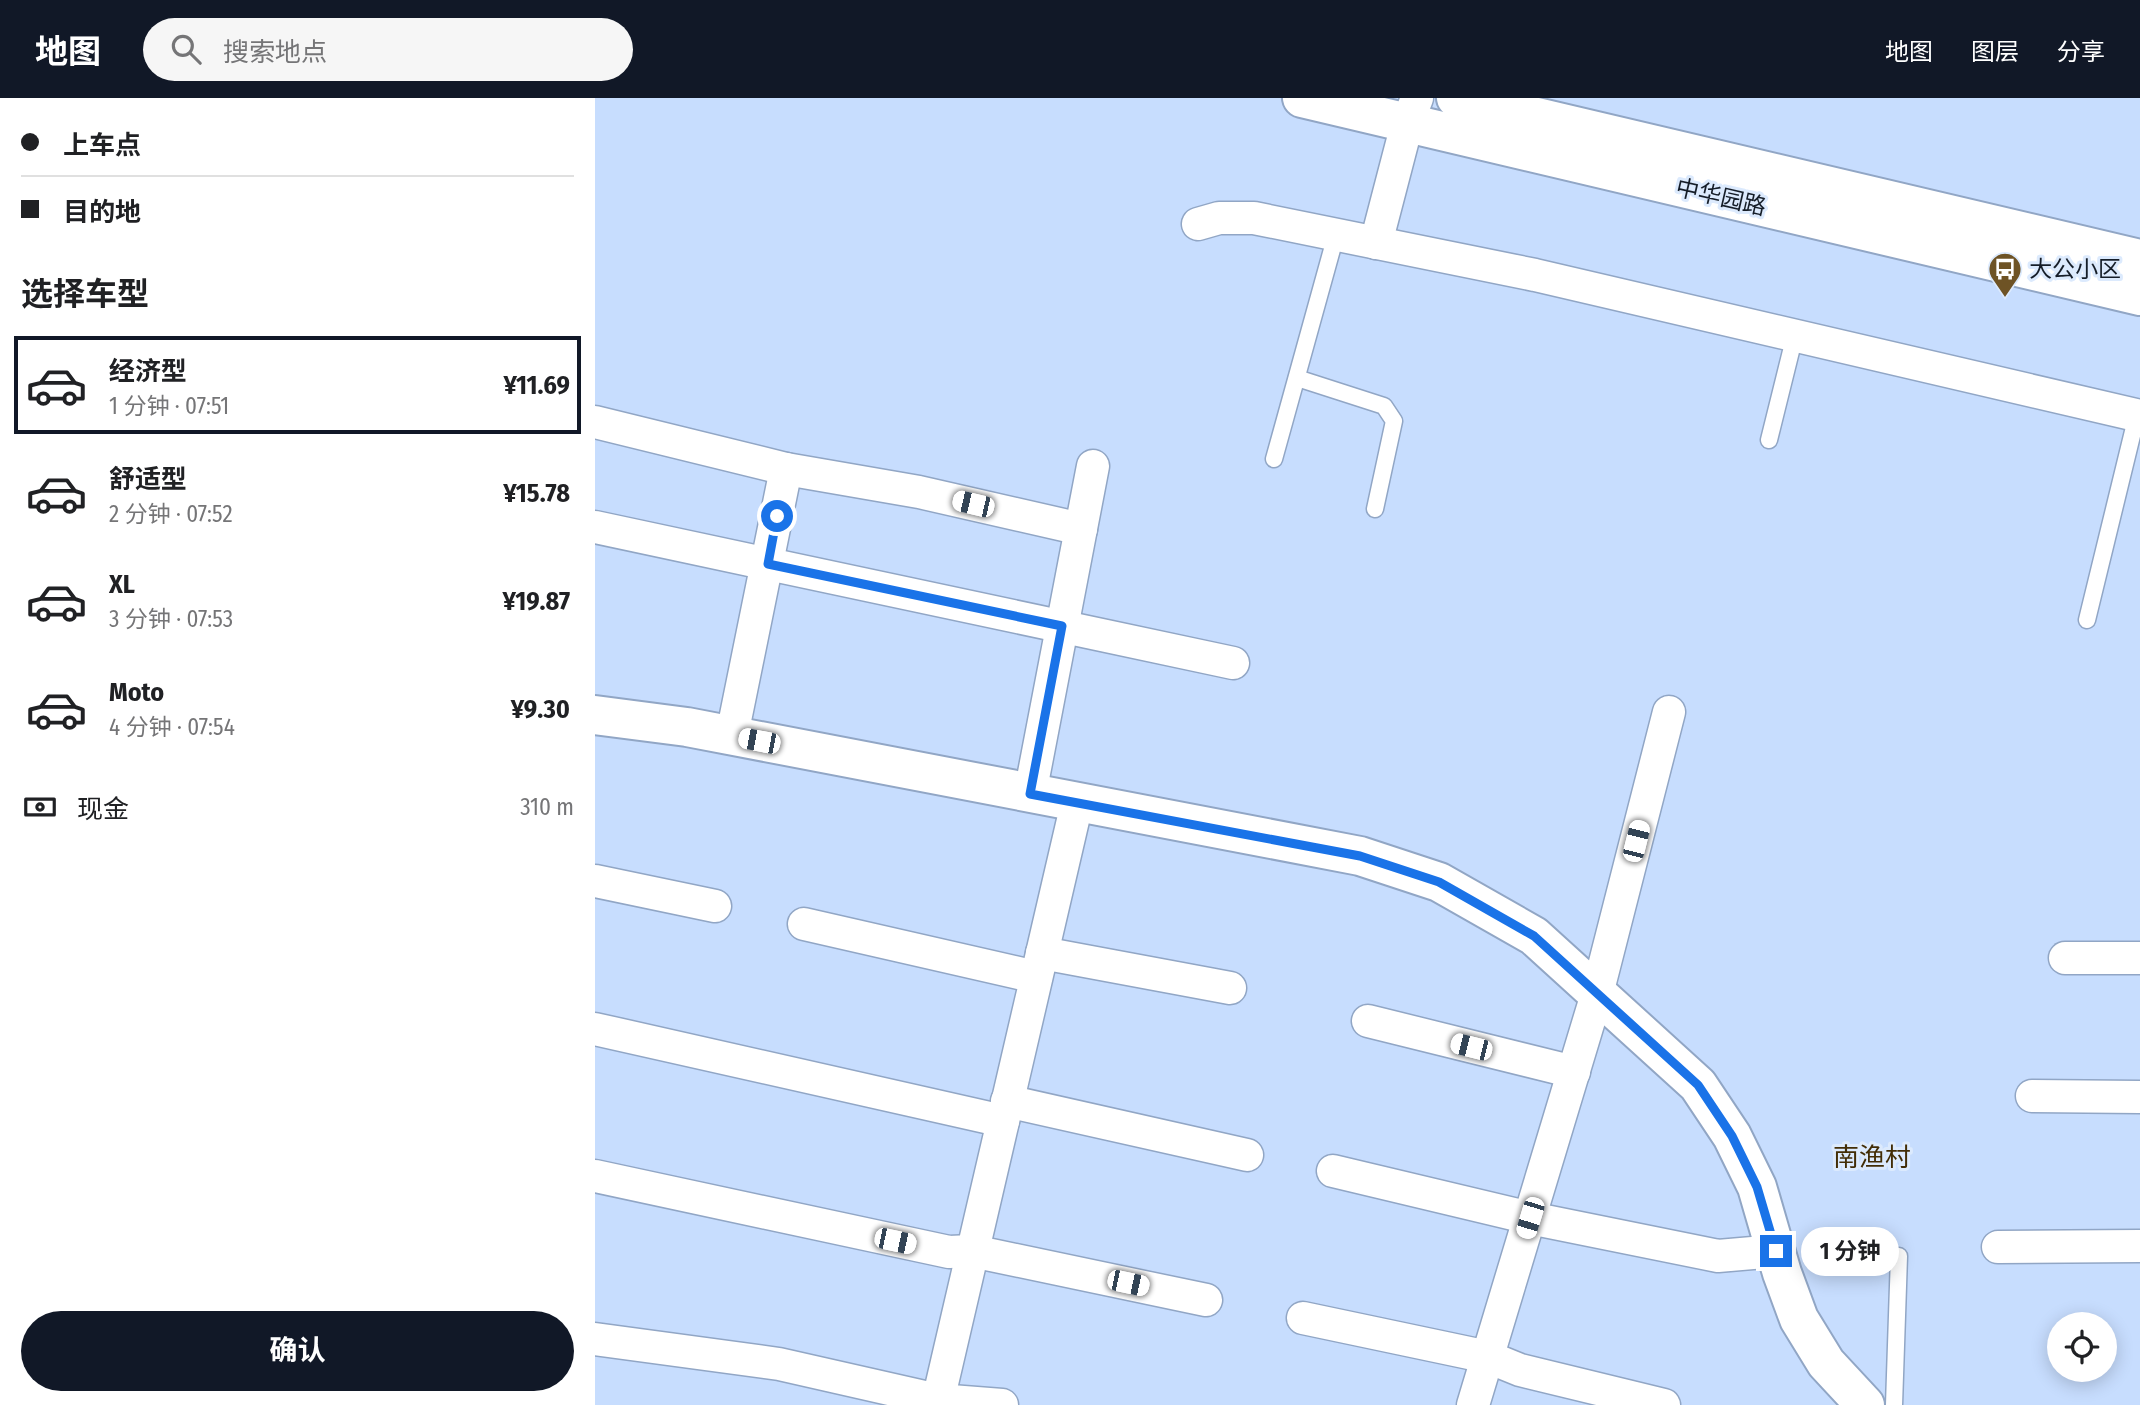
<!DOCTYPE html>
<html lang="zh">
<head>
<meta charset="utf-8">
<style>
  body { margin:0; font-family:"Fira Sans Condensed","Noto Sans SC",sans-serif; background:#f6f6f6; color:#202124; height:100vh; display:flex; flex-direction:column; font-size:26px; white-space:nowrap }
  * { box-sizing:border-box; margin:0 }
  p { font-size:23px; color:#757577 }
  .icon { flex:none; width:38px; height:38px; fill:none; stroke:currentColor; stroke-width:2; stroke-linecap:round; stroke-linejoin:round }
  .map { position:relative; flex:1; overflow:hidden }
  .side { display:flex; flex-direction:column; background:#fff; width:595px }
  .side>* { flex:none }
  .guide { display:grid; align-content:center; height:154px; padding:0 21px; background:#fff }
  .controls { position:absolute; left:1452px; top:1214px; display:grid; gap:14px }
  .controls a { display:grid; place-items:center; width:70px; height:70px; border-radius:50%; background:#fff; box-shadow:0 4px 18px #0003; font-size:35px }
  .end { position:absolute; width:32px; height:32px; margin:-16px; border:9px solid #1a73e8; background:#fff; box-shadow:0 0 0 4px #fff }
  .from { border-radius:50% }
  .bubble { position:absolute; height:49px; border-radius:24px; background:#fff; box-shadow:0 4px 18px #0003; font-size:23px; font-weight:700; line-height:49px; text-align:center }
  .car { position:absolute; width:21px; height:42px; margin:-21px -10px; border-radius:9px; box-shadow:0 0 5px 2px #0007; background:linear-gradient(#fff 24%,#345 0 40%,#fff 0 76%,#345 0 86%,#fff 0) }
  .guide b { display:flex; align-items:center; gap:24px; height:66px; font-size:26px }
  .guide b+b { border-top:2px solid #e0e0e0 }
  .guide i { width:18px; height:18px; background:#202124 }
  ul { padding:0; list-style:none }
  li { display:flex; align-items:center; gap:21px; height:98px; margin:0 14px 10px; padding:0 7px; border:4px solid transparent; border-radius:0px }
  li div { flex:1 }
  li b { display:block; font-size:26px }
  li em { font-style:normal; font-weight:700 }
  li.active { border-color:#111827 }
  li>.icon { width:63px; height:63px; stroke-width:1.5 }
  h2 { padding:0 21px; font-size:32px; line-height:84px }
  .pay { display:flex; align-items:center; gap:18px; height:77px; padding:0 21px; font-size:26px }
  .pay p { margin-inline-start:auto }
  .primary-button { display:flex; gap:14px; margin-top:auto; padding:14px 21px }
  .primary-button a { flex:1; height:80px; border-radius:42px; background:#111827; color:#fff; font-size:28px; font-weight:700; line-height:80px; text-align:center }
  header { display:flex; align-items:center; gap:42px; box-sizing:border-box; height:98px; padding:0 35px; background:#111827; color:#fff }
  header strong { font-size:33px }
  nav { display:flex; gap:38px; margin-inline-start:auto; font-size:24px }
  .search { width:490px; height:63px; background:#f6f6f6; display:flex; align-items:center; gap:18px; box-sizing:border-box; padding:0 24px; border-radius:38px; color:#757577; font-size:26px }
  main { display:flex; flex:1; min-height:0 }
  .map>svg:first-child { display:block }
  .lines { fill:none; stroke-linecap:round; stroke-linejoin:round }
  .service-casing { stroke:#91a6c5; stroke-width:19 }
  .minor-casing { stroke:#91a6c5; stroke-width:35 }
  .tertiary-casing { stroke:#91a6c5; stroke-width:42 }
  .primary-casing { stroke:#91a6c5; stroke-width:42 }
  .service { stroke:#fff; stroke-width:16 }
  .minor { stroke:#fff; stroke-width:32 }
  .tertiary { stroke:#fff; stroke-width:38 }
  .primary { stroke:#fff; stroke-width:38 }
  .route { stroke:#1a73e8; stroke-width:9 }
  .labels { text-anchor:middle; dominant-baseline:central; stroke-width:6; stroke-linejoin:round; paint-order:stroke }
  .street-label { font-size:23px; fill:#151d28; stroke:#dceafd }
  .poi-label { font-size:23px; fill:#151d28; stroke:#dceafd; text-anchor:start }
  .quarter-label { font-size:26px; fill:#422d06; stroke:#dceafd }
</style>
</head>
<body>
<header>
<strong>地图</strong>
<div class="search"><svg class="icon" aria-label="search" viewBox="0 0 24 24"><circle cx="10" cy="10" r="6"/><path d="M15 15l6 6"/></svg>搜索地点</div>
<nav><a>地图</a><a>图层</a><a>分享</a></nav>
</header>
<main>
<section class="side">
<div class="guide">
<b><i class="from"></i>上车点</b>
<b><i></i>目的地</b>
</div>
<h2>选择车型</h2>
<ul>
<li class="active"><svg class="icon" aria-label="car" viewBox="0 0 24 24"><path d="M5 17H2v-5l4-1 3-4h7l3 4 3 1v5h-3M9 17h6M6 11h13"/><circle cx="7" cy="17" r="2"/><circle cx="17" cy="17" r="2"/></svg><div><b>经济型</b><p>1 分钟 · 07:51</p></div><em>¥11.69</em></li>
<li><svg class="icon" aria-label="car" viewBox="0 0 24 24"><path d="M5 17H2v-5l4-1 3-4h7l3 4 3 1v5h-3M9 17h6M6 11h13"/><circle cx="7" cy="17" r="2"/><circle cx="17" cy="17" r="2"/></svg><div><b>舒适型</b><p>2 分钟 · 07:52</p></div><em>¥15.78</em></li>
<li><svg class="icon" aria-label="car" viewBox="0 0 24 24"><path d="M5 17H2v-5l4-1 3-4h7l3 4 3 1v5h-3M9 17h6M6 11h13"/><circle cx="7" cy="17" r="2"/><circle cx="17" cy="17" r="2"/></svg><div><b>XL</b><p>3 分钟 · 07:53</p></div><em>¥19.87</em></li>
<li><svg class="icon" aria-label="car" viewBox="0 0 24 24"><path d="M5 17H2v-5l4-1 3-4h7l3 4 3 1v5h-3M9 17h6M6 11h13"/><circle cx="7" cy="17" r="2"/><circle cx="17" cy="17" r="2"/></svg><div><b>Moto</b><p>4 分钟 · 07:54</p></div><em>¥9.30</em></li>
</ul>
<div class="pay"><svg class="icon" aria-label="cash" viewBox="0 0 24 24"><path d="M3 7h18v10H3z"/><circle cx="12" cy="12" r="2"/></svg>现金<p>310 m</p></div>
<div class="primary-button"><a>确认</a></div>
</section>
<div class="map">
<svg width="1545" height="1307" viewBox="0 0 1545 1307">
  <rect width="100%" height="100%" fill="#c7ddfe"/>
  <g class="lines">
    <defs>
      <g id="service">
        <path d="M 702,280 L 789,308 L 799,323 L 780,411"/>
        <path d="M 1174,342 L 1200,237"/>
        <path d="M 679,361 L 741,137"/>
        <path d="M 1492,522 L 1542,317"/>
        <path d="M 1244,1157 L 1304,1158 L 1299,1307"/>
      </g>
      <g id="minor">
        <path d="M 603,126 L 624,120 L 659,120 L 940,177 L 1545,318"/>
        <path d="M 781,145 L 812,26 L 822,0"/>
        <path d="M 0,324 L 191,371 L 324,394 L 486,431"/>
        <path d="M 0,429 L 638,565"/>
        <path d="M 137,637 L 191,371"/>
        <path d="M 435,696 L 498,368"/>
        <path d="M 0,783 L 120,808"/>
        <path d="M 209,826 L 441,879"/>
        <path d="M 447,855 L 635,890"/>
        <path d="M 1470,860 L 1545,860"/>
        <path d="M 773,923 L 979,974"/>
        <path d="M 0,931 L 408,1023"/>
        <path d="M 1437,998 L 1545,999"/>
        <path d="M 412,1003 L 652,1057"/>
        <path d="M 738,1073 L 935,1120 L 1123,1158 L 1181,1153"/>
        <path d="M 0,1078 L 354,1154 L 377,1153 L 611,1202"/>
        <path d="M 1403,1149 L 1545,1148"/>
        <path d="M 708,1220 L 893,1259 L 925,1272 L 1069,1307"/>
        <path d="M 0,1241 L 184,1266 L 343,1302 L 407,1307"/>
        <path d="M 342,1307 L 482,705"/>
        <path d="M 878,1307 L 1002,896 L 1074,614"/>
      </g>
      <path id="tertiary" d="M 0,617 L 92,629 L 765,758 L 844,784 L 939,838 L 1103,987 L 1137,1038 L 1162,1089 L 1187,1175 L 1204,1221 L 1231,1265 L 1270,1307"/>
      <g id="primary">
        <path d="M 707,0 L 1545,198"/>
        <path d="M 861,0 L 1545,161"/>
      </g>
    </defs>
    <use href="#service" class="service-casing"/>
    <use href="#minor" class="minor-casing"/>
    <use href="#tertiary" class="tertiary-casing"/>
    <use href="#primary" class="primary-casing"/>
    <use href="#service" class="service"/>
    <use href="#minor" class="minor"/>
    <use href="#tertiary" class="tertiary"/>
    <use href="#primary" class="primary"/>
  </g>
  <g class="lines">
    <path class="route" d="M 182,418 L 173,466 L 467,528 L 435,696 L 765,758 L 844,784 L 939,838 L 1103,987 L 1137,1038 L 1162,1089 L 1181,1153"/>
  </g>
  <defs>
    <symbol id="bus-pin" viewBox="-11 -11 22 30"><path d="M0 17L-7.5 6A9.5 9.5 0 1 1 7.5 6Z" fill="#6e5325" stroke="#dceafd"/><path d="M-5-6H5V4H4V6H2V4H-2V6H-4V4H-5ZM-3.5-4V0h7V-4ZM-3.5 1.2v1.5H-2V1.2ZM2 1.2v1.5H3.5V1.2Z" fill="#fff"/></symbol>
  </defs>
  <g fill-rule="evenodd">
    <use href="#bus-pin" x="1391" y="152" width="38" height="52"/>
  </g>
  <g class="labels">
    <g class="street-label">
      <text transform="translate(1126 99) rotate(13)">中华园路</text>
    </g>
    <g class="poi-label">
      <text x="1434" y="171">大公小区</text>
    </g>
    <g class="quarter-label">
      <text x="1277" y="1059">南渔村</text>
    </g>
  </g>
</svg>
<div class="controls">
<a><svg class="icon" aria-label="locate" viewBox="0 0 24 24"><circle cx="12" cy="12" r="6"/><path d="M12 2v4M12 18v4M2 12h4M18 12h4"/></svg></a>
</div>
<i class="end from" style="left:182px;top:418px"></i>
<i class="end" style="left:1181px;top:1153px"></i>
<div class="bubble" style="left:1206px;top:1129px;width:98px">1 分钟</div>
<i class="car" style="left:378px;top:406px;rotate:283deg"></i>
<i class="car" style="left:164px;top:643px;rotate:281deg"></i>
<i class="car" style="left:1041px;top:743px;rotate:14deg"></i>
<i class="car" style="left:876px;top:949px;rotate:284deg"></i>
<i class="car" style="left:935px;top:1120px;rotate:197deg"></i>
<i class="car" style="left:300px;top:1143px;rotate:102deg"></i>
<i class="car" style="left:533px;top:1185px;rotate:102deg"></i>
</div>
</main>
</body>
</html>
